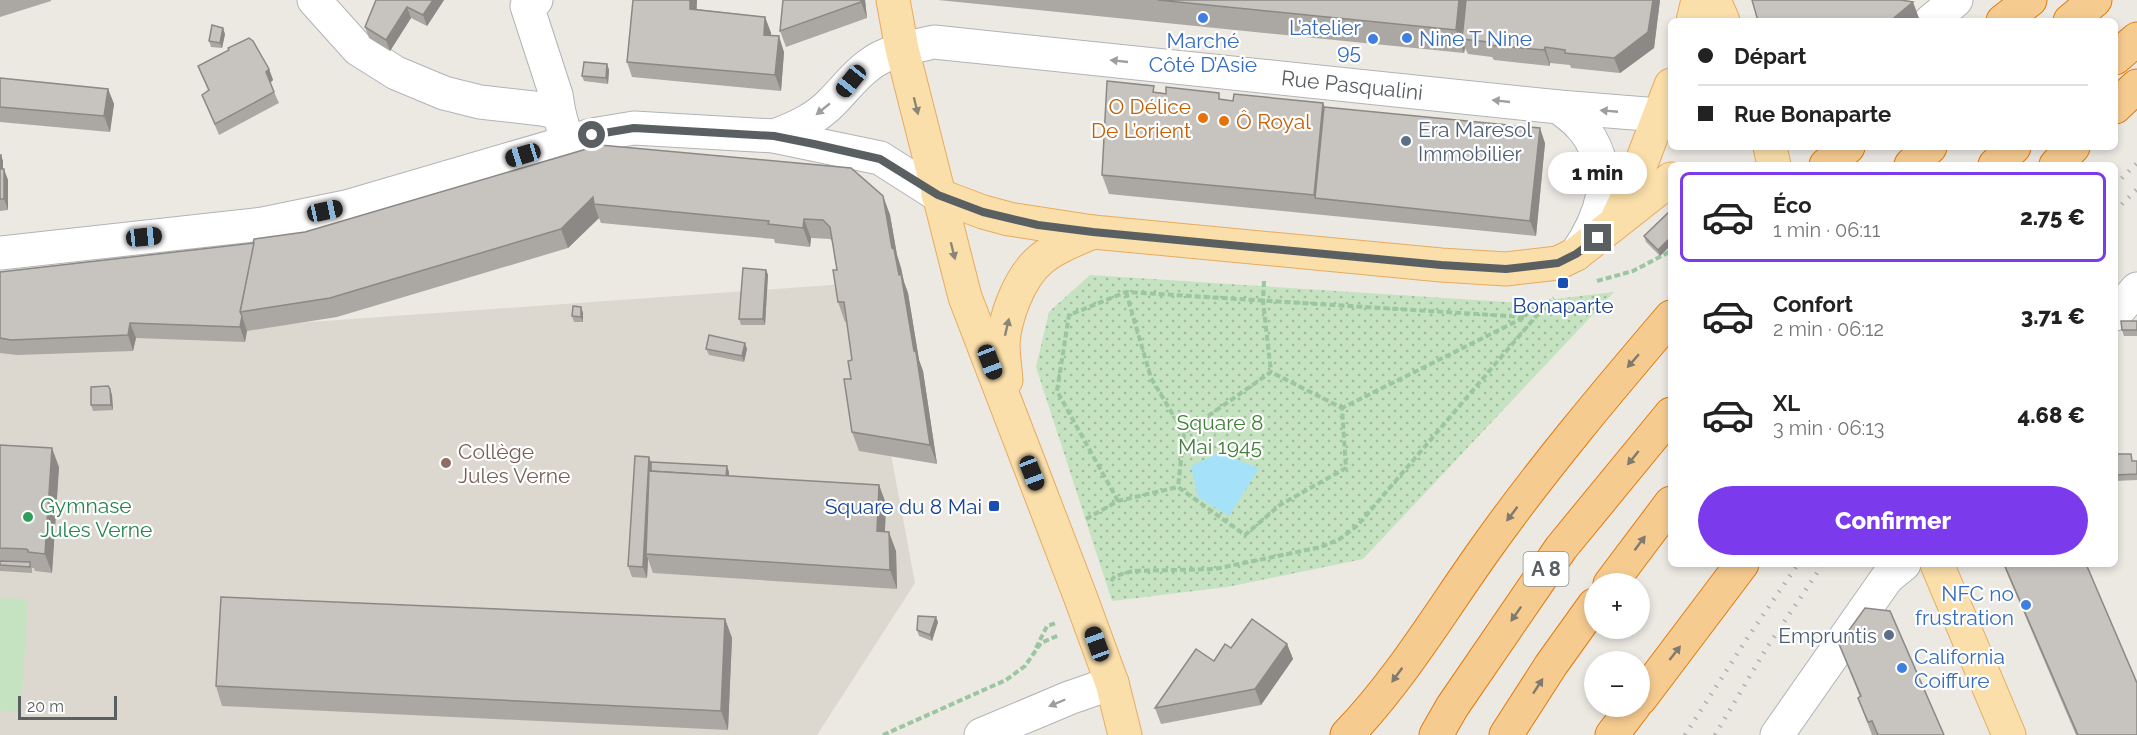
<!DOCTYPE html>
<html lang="fr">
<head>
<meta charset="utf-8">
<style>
  body { margin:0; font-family:Raleway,sans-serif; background:#f6f6f6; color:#222; height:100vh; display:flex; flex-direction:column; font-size:22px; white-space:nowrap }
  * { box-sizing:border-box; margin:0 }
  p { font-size:20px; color:#767676 }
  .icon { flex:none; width:33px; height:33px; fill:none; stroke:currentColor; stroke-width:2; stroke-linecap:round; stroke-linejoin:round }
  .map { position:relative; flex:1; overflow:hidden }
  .details { position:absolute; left:1668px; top:162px; width:450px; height:405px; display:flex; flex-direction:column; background:#fff; border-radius:9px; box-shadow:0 3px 9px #0003 }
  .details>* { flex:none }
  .hud { position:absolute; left:1668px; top:18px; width:450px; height:132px; border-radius:9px; box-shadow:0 3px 9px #0003; display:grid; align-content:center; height:132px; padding:0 30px; background:#fff }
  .fabs { position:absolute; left:1584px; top:573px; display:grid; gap:12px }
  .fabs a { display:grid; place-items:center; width:66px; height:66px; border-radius:50%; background:#fff; box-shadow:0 3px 9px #0003; font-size:30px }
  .scale { position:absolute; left:18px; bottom:15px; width:99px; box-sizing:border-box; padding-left:6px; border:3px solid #5a5f62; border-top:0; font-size:16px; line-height:21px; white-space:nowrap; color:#5a5f62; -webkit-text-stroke:4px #fff; paint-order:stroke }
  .end { position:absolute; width:27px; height:27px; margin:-14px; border:8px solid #5a5f62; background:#fff; box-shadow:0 0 0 3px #fff }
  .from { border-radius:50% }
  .bubble { position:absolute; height:42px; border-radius:21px; background:#fff; box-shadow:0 3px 9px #0003; font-size:20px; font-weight:800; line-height:42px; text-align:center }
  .car { position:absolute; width:18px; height:36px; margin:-18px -9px; border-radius:8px; box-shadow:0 0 4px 2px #0007; background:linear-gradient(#222 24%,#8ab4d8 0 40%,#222 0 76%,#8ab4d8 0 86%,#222 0) }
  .hud b { display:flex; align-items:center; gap:21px; height:57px; font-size:22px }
  .hud b+b { border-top:2px solid #e0e0e0 }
  .hud i { width:15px; height:15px; background:#222 }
  ul { padding:10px 0 0; list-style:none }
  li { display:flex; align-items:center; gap:18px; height:90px; margin:0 12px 9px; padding:0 18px; border:3px solid transparent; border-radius:9px }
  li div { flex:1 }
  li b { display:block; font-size:22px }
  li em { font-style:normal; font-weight:800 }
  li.active { border-color:#7c3aed }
  li>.icon { width:54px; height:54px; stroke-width:1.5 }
  .cta { display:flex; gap:12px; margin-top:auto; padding:12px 30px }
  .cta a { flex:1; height:69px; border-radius:36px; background:#7c3aed; color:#fff; font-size:24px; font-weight:800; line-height:69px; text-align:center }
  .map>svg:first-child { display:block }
  .education { fill:#dcd8d0 }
  .garden { fill:url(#garden-dots) }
  .pitch { fill:#c5e3c0 }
  .water { fill:#a5e2f9 }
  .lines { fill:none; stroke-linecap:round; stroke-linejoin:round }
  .minor-casing { stroke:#b0b4b7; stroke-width:35 }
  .major-casing { stroke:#e8ab5f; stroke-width:35 }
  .highway-casing { stroke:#e07c0e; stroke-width:35 }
  .path { stroke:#9bc6a0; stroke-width:4; stroke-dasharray:6 3; stroke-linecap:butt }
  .minor { stroke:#fff; stroke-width:33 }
  .major { stroke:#fadfaa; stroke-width:33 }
  .highway { stroke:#f6cb90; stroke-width:33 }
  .rail { stroke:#afb0b0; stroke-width:4.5; stroke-dasharray:1.5 8; stroke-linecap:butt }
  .wall { fill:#aba8a3 }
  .shaded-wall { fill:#8b8885 }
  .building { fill:#c7c3be; stroke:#8b8885; stroke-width:1.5 }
  .oneway { fill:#9c9fa1 }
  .oneway2 { fill:#8a8578 }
  .oneway3 { fill:#817a6e }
  .route { stroke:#5a5f62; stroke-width:8 }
  .shop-dot { fill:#3f7fe0; stroke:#fff; stroke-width:2 }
  .food-dot { fill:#e8710a; stroke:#fff; stroke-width:2 }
  .service-dot { fill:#5c6f8a; stroke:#fff; stroke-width:2 }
  .transit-dot { fill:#1a4fb4; stroke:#fff; stroke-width:2 }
  .education-dot { fill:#8d6e63; stroke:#fff; stroke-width:2 }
  .leisure-dot { fill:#2e9e5b; stroke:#fff; stroke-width:2 }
  .labels { text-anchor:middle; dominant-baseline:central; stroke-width:4.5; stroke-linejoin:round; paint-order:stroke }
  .shield { fill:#fff; stroke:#8c8f91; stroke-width:1.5 }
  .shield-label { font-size:20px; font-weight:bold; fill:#5a5f62 }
  .shop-label { font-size:21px; fill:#366cbe; stroke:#fff; text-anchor:end }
  .street-label { font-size:21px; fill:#5a5f62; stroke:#fff }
  .food-label { font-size:21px; fill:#c56008; stroke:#fff; text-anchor:end }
  .service-label { font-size:21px; fill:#4e5e75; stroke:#fff; text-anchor:start }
  .transit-label { font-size:21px; fill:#164399; stroke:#fff }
  .park-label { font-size:21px; fill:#42813a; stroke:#fff }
  .education-label { font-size:21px; fill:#785e54; stroke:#fff; text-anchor:start }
  .leisure-label { font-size:21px; fill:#27864d; stroke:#fff; text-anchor:start }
</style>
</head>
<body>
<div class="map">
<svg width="2137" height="735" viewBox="0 0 2137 735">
  <defs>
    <pattern id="garden-dots" width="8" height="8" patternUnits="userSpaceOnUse" patternTransform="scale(1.5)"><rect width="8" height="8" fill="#c5e3c0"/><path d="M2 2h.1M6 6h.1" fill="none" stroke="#a3bb9f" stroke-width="1.8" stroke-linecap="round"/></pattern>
  </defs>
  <rect width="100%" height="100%" fill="#ece8e2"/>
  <path class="education" d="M 859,283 L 915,583 L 817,735 L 0,735 L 0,344 Z"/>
  <path class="garden" d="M 1090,275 L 1522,303 L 1614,292 L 1363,559 L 1227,587 L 1112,601 L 1036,367 L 1049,312 Z"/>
  <path class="pitch" d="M 0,598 L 28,599 L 21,712 L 0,711 Z"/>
  <path class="water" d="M 1219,453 L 1259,468 L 1229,516 L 1198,497 L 1191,466 Z"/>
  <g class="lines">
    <defs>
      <g id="minor">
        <path d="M 314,0 L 358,49 L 396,73 L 444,93 L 480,102 L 542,109 L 559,113 L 567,142"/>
        <path d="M 536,0 L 527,6 L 556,95 L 559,113"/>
        <path d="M 1931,21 L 1956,0"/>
        <path d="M 1559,107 C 1566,113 1574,118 1580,125 C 1596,141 1606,172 1603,194 C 1599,215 1588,237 1576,254"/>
        <path d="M 774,136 C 796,128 816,119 833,101 C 845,89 855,75 869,65 C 887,51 912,47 934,42 L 1559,107 L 1671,116"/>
        <path d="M 0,253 L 263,224 L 346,207 L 592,135 L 634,128 L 774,136 L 880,158 L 938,195"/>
        <path d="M 2115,314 L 2137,289"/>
        <path d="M 981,735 L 1069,698 L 1112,683"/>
        <path d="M 1777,735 L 1887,578 L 1904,564"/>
      </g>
      <g id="major">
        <path d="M 893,0 L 902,49 L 965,297 L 1080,596 L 1112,683 L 1125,735"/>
        <path d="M 1714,0 L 1723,21"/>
        <path d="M 1693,21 L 1698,0"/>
        <path d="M 1770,147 L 1774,165"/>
        <path d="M 938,195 L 983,212 L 1009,219 L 1093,232 L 1441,265 L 1506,269 L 1558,263 L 1576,254 L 1671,179"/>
        <path d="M 1618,217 L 1631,190 L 1671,85"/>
        <path d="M 1006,380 C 1005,368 1003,355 1003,343 C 1005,317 1019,278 1040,260 C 1055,247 1075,240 1093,232"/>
        <path d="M 1937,564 L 2009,735"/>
      </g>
      <g id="highway">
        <path d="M 2003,21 L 2030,0"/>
        <path d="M 2070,21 L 2095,0"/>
        <path d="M 2115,58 L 2137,39"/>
        <path d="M 2115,107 L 2137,86"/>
        <path d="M 1826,165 L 1848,147"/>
        <path d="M 1911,165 L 1930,147"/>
        <path d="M 1995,165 L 2014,147"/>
        <path d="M 2056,165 L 2073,147"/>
        <path d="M 1610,584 L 1671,503"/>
        <path d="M 1640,699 L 1742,564"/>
        <path d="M 1347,735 C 1401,679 1441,611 1486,548 C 1543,468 1607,392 1671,317"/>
        <path d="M 1436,735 L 1452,707 L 1561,548 L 1671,414"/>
        <path d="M 1506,735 L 1551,665 L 1594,605"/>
        <path d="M 1612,735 L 1634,706"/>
      </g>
    </defs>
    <use href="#minor" class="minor-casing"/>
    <use href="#major" class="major-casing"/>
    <use href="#highway" class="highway-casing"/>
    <g class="path">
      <path d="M 1264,281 L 1263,301 L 1271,372"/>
      <path d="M 1597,281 L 1633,271 L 1671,251"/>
      <path d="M 1126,292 L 1151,378 L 1184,433"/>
      <path d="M 1525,317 L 1527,300"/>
      <path d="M 1118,501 L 1057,391 L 1069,315 L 1126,292 L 1525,317 L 1342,408"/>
      <path d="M 1086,519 L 1118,501 L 1178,487 L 1245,535 L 1280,505 L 1346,468 L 1342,408 L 1271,372 L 1184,433 L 1178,487"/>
      <path d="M 1111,581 L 1115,576 L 1133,571 L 1215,569 L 1321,547 L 1340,539 L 1358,525 L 1543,308 L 1554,298"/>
      <path d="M 1036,648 L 1047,626 L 1056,623"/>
      <path d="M 883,735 L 1006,680 L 1025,666 L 1041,643 L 1059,635"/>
    </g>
    <use href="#minor" class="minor"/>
    <use href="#major" class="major"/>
    <use href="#highway" class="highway"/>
    <g class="rail">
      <path d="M 2115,185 L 2137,163"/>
      <path d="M 2115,211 L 2137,189"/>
      <path d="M 1685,735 L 1748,637 L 1798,564"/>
      <path d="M 1715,735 L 1766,649 L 1823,564"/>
    </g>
  </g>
  <g class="wall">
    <path d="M 0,0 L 51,0 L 51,1 L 0,17 Z"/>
    <path d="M 376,0 L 444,0 L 427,26 L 411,18 L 390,51 L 369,38 L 365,27 Z"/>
    <path d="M 633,0 L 697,0 L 697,9 L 765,17 L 771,33 L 771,36 L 784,52 L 781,91 L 632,77 L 627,62 Z"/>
    <path d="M 865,0 L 867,18 L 786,47 L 780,31 Z"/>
    <path d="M 938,0 L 1660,0 L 1654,48 L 1620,73 L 1571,68 L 1570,65 L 1550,63 L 1550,66 L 1494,60 L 1492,57 L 1468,54 L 1465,48 L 1464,53 Z"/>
    <path d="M 225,34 L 222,48 L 211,47 L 209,41 Z"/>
    <path d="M 607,64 L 609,70 L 608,84 L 584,81 L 582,76 Z"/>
    <path d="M 198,66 L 269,69 L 273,80 L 270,83 L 279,103 L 219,135 L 202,95 L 208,90 Z"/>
    <path d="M 0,78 L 108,89 L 114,104 L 110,132 L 0,122 Z"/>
    <path d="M 1156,92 L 1233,101 L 1323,103 L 1324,107 L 1545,143 L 1536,236 L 1109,194 L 1102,175 Z"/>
    <path d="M 600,145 L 883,196 L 890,215 L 897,255 L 901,268 L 904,282 L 908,293 L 919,360 L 923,371 L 937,464 L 859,451 L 852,432 L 851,379 L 852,360 L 847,322 L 845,322 L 838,302 L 837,270 L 832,241 L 830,239 L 811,238 L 810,247 L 775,243 L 774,239 L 601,223 L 599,218 L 568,248 L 337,317 L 247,331 L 245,342 L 136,338 L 133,351 L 17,355 L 0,353 L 0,272 L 254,243 L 305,232 Z"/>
    <path d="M 0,155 L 3,161 L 3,169 L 8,180 L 8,210 L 0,211 Z"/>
    <path d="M 1671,210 L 1671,245 L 1660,256 L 1646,242 L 1644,236 Z"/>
    <path d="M 766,270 L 768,275 L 765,325 L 741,325 L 739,319 Z"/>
    <path d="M 581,307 L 583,313 L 583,322 L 574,322 L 572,316 Z"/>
    <path d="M 2137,321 L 2137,336 L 2124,336 L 2122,330 Z"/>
    <path d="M 706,349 L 747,349 L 744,362 L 709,355 Z"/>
    <path d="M 110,389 L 112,395 L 113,410 L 93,411 L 91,405 Z"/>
    <path d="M 0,445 L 59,467 L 52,573 L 35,571 L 34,568 L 32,568 L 32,573 L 0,571 Z"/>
    <path d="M 2115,454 L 2133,461 L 2137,461 L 2137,480 L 2115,481 Z"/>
    <path d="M 651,462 L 729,472 L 729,476 L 879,485 L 886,504 L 885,532 L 896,551 L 897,589 L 653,573 L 648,559 L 647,578 L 632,577 L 628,566 Z"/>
    <path d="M 2003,564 L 2086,564 L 2137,735 L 2076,735 Z"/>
    <path d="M 725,619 L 732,638 L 728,730 L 222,706 L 216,686 Z"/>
    <path d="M 938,622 L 932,641 L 919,636 L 917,630 Z"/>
    <path d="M 1287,644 L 1293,659 L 1261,705 L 1161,724 L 1155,708 L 1231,648 Z"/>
    <path d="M 1839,644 L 1944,735 L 1872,735 L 1858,698 L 1860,697 Z"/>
  </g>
  <g class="shaded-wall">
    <path d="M 433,0 L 444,0 L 427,26 L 423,15 Z"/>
    <path d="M 690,0 L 697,0 L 695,24 L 690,9 Z"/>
    <path d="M 861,0 L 865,0 L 867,18 L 861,2 Z"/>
    <path d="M 1459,0 L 1471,0 L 1462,39 L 1465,48 L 1464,53 L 1456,30 Z"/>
    <path d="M 1653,0 L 1660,0 L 1654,48 L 1620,73 L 1614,58 Z"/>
    <path d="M 1913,2 L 1919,18 L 1915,21 L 1890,21 Z"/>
    <path d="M 407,7 L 411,18 L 390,51 L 386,40 Z"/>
    <path d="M 765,17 L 771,33 L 770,51 L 764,35 Z"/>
    <path d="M 223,28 L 225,34 L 222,48 L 220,43 Z"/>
    <path d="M 779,36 L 784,52 L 781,91 L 775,75 Z"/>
    <path d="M 1545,47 L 1550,63 L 1550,66 L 1544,50 Z"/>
    <path d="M 607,64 L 609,70 L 608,84 L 606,78 Z"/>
    <path d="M 269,69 L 273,80 L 270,83 L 266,72 Z"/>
    <path d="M 108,89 L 114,104 L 110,132 L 104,116 Z"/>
    <path d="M 1323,103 L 1330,122 L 1315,198 L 1314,195 Z"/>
    <path d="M 1540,128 L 1545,143 L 1536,236 L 1530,221 Z"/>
    <path d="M 1,155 L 3,161 L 3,180 L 1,174 Z"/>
    <path d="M 4,169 L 8,180 L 8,210 L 4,199 Z"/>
    <path d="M 883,196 L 890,215 L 897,255 L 901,268 L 904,282 L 908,293 L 919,360 L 923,371 L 937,464 L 930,445 L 914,351 L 899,275 L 892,248 Z"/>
    <path d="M 593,197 L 594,204 L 599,218 L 568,248 L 561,229 Z"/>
    <path d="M 804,219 L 811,238 L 810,247 L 803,228 Z"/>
    <path d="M 1671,237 L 1671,245 L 1660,256 L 1658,250 Z"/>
    <path d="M 766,270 L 768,275 L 765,325 L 763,319 Z"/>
    <path d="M 581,307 L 583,313 L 583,322 L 581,317 Z"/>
    <path d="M 242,316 L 247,331 L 245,342 L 240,327 Z"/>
    <path d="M 130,323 L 136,338 L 133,351 L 128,335 Z"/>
    <path d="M 745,343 L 747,349 L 744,362 L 742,356 Z"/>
    <path d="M 110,389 L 112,395 L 113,410 L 111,405 Z"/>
    <path d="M 52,448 L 59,467 L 52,573 L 45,554 Z"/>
    <path d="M 649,457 L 653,468 L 646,554 L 648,559 L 647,578 L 643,567 Z"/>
    <path d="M 727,466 L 729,472 L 728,486 L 726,480 Z"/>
    <path d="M 879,485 L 886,504 L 884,550 L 877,531 Z"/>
    <path d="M 889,532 L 896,551 L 897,589 L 890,570 Z"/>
    <path d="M 936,617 L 938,622 L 932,641 L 930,635 Z"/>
    <path d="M 725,619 L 732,638 L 728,730 L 721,711 Z"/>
    <path d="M 1287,644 L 1293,659 L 1261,705 L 1255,689 Z"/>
  </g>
  <g class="building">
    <path d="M 376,0 L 433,0 L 423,15 L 407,7 L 386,40 L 365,27 Z"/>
    <path d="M 633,0 L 690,0 L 690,9 L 765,17 L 764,35 L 779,36 L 775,75 L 627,62 Z"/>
    <path d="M 783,0 L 861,0 L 861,2 L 780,31 Z"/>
    <path d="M 1158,0 L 1459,0 L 1456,30 Z"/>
    <path d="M 1466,0 L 1653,0 L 1648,32 L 1614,58 L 1565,53 L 1565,50 L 1545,47 L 1544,50 L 1488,45 L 1488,42 L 1462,39 Z"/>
    <path d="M 1752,0 L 1901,0 L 1913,2 L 1890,21 L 1758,21 Z"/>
    <path d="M 212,25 L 223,28 L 220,43 L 209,41 Z"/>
    <path d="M 249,38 L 253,41 L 269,69 L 266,72 L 274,92 L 215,124 L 202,95 L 209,90 L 198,66 L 229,50 L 228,48 Z"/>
    <path d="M 584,62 L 607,64 L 606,78 L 582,76 Z"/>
    <path d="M 0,78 L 108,89 L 104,116 L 0,107 Z"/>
    <path d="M 1107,81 L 1154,86 L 1153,92 L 1166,94 L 1166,87 L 1219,93 L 1219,99 L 1233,101 L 1234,94 L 1323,103 L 1314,195 L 1102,175 Z"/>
    <path d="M 1324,107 L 1540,128 L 1530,221 L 1315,198 Z"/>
    <path d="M 600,145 L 851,168 L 883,196 L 892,248 L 894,249 L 899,275 L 901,274 L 914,351 L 916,352 L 930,445 L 852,432 L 844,379 L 851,379 L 848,361 L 852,360 L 844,302 L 838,302 L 833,270 L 837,270 L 830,227 L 823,220 L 804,219 L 803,228 L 768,224 L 769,221 L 594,204 L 593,197 L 561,229 L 330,298 L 240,312 L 254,239 L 305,232 Z"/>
    <rect x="0" y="155" width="1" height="14"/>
    <rect x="0" y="169" width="4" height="30"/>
    <path d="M 1671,210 L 1671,237 L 1658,250 L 1644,236 Z"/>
    <path d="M 254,243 L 240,312 L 242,316 L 240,327 L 130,323 L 128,335 L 11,340 L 0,338 L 0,272 Z"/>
    <path d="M 743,268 L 766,270 L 763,319 L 739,319 Z"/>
    <path d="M 573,306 L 581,307 L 581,317 L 572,316 Z"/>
    <path d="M 2121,321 L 2137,321 L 2137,330 L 2122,330 Z"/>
    <path d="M 709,335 L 745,343 L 742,356 L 706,349 Z"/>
    <path d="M 108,386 L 110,389 L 111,405 L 91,405 L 91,387 Z"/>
    <path d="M 0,445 L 52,448 L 45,554 L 28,552 L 28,550 L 26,549 L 0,548 Z"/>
    <path d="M 2115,454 L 2131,454 L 2132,461 L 2137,461 L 2137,474 L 2115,475 Z"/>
    <path d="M 635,456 L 649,457 L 643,567 L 628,566 Z"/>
    <path d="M 651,462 L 727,466 L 726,476 L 651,471 Z"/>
    <path d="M 649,471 L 879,485 L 877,531 L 889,532 L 890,570 L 646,554 Z"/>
    <path d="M 0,561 L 30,562 L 30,567 L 0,565 Z"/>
    <path d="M 2004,564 L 2086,564 L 2137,683 L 2137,735 L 2078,735 Z"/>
    <path d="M 221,597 L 725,619 L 721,711 L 216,686 Z"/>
    <path d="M 1865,608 L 1890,611 L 1944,735 L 1878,735 L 1872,721 L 1868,722 L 1858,698 L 1861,696 L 1839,644 Z"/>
    <path d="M 918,616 L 936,617 L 930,635 L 917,630 Z"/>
    <path d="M 1252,619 L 1287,644 L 1255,689 L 1155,708 L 1196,649 L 1214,661 L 1225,644 L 1231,648 Z"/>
  </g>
  <defs><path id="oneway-solid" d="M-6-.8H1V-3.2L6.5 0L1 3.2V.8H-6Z" transform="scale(1.5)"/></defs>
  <g class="oneway">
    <use href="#oneway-solid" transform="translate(1119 61) rotate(-174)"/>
    <use href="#oneway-solid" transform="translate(1501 101) rotate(-174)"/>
    <use href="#oneway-solid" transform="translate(823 109) rotate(141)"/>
    <use href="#oneway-solid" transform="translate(1609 111) rotate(-175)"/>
    <use href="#oneway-solid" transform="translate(1057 703) rotate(157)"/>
  </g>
  <g class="oneway2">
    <use href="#oneway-solid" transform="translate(916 106) rotate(76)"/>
    <use href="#oneway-solid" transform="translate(953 251) rotate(76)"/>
    <use href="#oneway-solid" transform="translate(1007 327) rotate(-77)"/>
  </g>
  <g class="oneway3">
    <use href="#oneway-solid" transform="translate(1633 361) rotate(131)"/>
    <use href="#oneway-solid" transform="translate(1633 458) rotate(129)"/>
    <use href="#oneway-solid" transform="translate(1512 514) rotate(127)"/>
    <use href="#oneway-solid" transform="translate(1640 543) rotate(-53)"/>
    <use href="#oneway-solid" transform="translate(1516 614) rotate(125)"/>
    <use href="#oneway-solid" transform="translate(1675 653) rotate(-52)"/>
    <use href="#oneway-solid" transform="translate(1397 675) rotate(126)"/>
    <use href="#oneway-solid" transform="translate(1538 686) rotate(-57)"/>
  </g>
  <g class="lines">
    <path class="route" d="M 592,135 L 634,128 L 774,136 L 814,144 L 880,159 L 938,195 L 983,212 L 1038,225 L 1093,232 L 1441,265 L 1506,269 L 1558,263 L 1576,254 L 1598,238"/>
  </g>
  <g class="shop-dot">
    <circle cx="1203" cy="18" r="6"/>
    <circle cx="1407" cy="38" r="6"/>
    <circle cx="1373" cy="39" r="6"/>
    <circle cx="2026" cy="605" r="6"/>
    <circle cx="1902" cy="668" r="6"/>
  </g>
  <g class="food-dot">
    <circle cx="1203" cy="118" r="6"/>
    <circle cx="1224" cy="121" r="6"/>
  </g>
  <g class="service-dot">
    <circle cx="1406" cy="141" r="6"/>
    <circle cx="1889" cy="635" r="6"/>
  </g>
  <g class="transit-dot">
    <rect x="1557" y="277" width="12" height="12" rx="3"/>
    <rect x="988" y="500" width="12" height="12" rx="3"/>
  </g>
  <circle class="education-dot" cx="446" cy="463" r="6"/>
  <circle class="leisure-dot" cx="28" cy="517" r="6"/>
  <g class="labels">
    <rect class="shield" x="1523.5" y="552" width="45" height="34" rx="4.5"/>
    <g class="shield-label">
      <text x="1546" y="569">A 8</text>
    </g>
    <g class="shop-label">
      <text x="1361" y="27">L’atelier<tspan x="1361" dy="24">95</tspan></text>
      <text x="1419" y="38" text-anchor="start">Nine T Nine</text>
      <text x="1203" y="40" text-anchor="middle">Marché<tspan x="1203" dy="24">Côté D’Asie</tspan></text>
      <text x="2014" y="593">NFC no<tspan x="2014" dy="24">frustration</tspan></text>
      <text x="1914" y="656" text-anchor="start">California<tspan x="1914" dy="24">Coiffure</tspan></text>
    </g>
    <g class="street-label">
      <text transform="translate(1352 85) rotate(6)">Rue Pasqualini</text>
    </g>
    <g class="food-label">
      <text x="1191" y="106">O Délice<tspan x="1191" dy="24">De L’orient</tspan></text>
      <text x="1236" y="121" text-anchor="start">Ô Royal</text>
    </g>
    <g class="service-label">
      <text x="1418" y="129">Era Maresol<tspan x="1418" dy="24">Immobilier</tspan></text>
      <text x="1877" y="635" text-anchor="end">Empruntis</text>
    </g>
    <g class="transit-label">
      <text x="1563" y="305">Bonaparte</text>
      <text x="982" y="506" text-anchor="end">Square du 8 Mai</text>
    </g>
    <g class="park-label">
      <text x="1220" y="422">Square 8<tspan x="1220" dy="24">Mai 1945</tspan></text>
    </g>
    <g class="education-label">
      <text x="458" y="451">Collège<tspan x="458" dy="24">Jules Verne</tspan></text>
    </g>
    <g class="leisure-label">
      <text x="40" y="505">Gymnase<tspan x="40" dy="24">Jules Verne</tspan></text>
    </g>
  </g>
</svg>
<div class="fabs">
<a>+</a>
<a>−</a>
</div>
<div class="scale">20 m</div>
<i class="end from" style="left:592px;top:135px"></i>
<i class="end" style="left:1598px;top:238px"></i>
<div class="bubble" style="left:1548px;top:152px;width:99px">1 min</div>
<i class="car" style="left:851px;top:81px;rotate:219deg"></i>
<i class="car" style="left:523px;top:155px;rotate:253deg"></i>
<i class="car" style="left:325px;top:211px;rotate:78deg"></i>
<i class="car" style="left:144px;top:237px;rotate:84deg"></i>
<i class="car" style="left:990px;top:362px;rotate:159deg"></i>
<i class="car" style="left:1032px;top:473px;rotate:159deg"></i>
<i class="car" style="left:1097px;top:644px;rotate:340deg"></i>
<div class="hud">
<b><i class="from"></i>Départ</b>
<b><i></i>Rue Bonaparte</b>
</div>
<section class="details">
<ul>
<li class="active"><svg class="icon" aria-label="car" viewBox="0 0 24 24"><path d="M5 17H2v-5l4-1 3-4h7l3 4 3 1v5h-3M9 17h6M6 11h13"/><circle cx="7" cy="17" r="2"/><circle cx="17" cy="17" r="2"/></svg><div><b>Éco</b><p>1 min · 06:11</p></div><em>2.75 €</em></li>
<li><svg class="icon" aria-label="car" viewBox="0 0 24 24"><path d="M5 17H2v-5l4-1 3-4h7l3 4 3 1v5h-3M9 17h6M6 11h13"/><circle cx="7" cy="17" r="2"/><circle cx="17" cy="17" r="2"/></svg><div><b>Confort</b><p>2 min · 06:12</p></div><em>3.71 €</em></li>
<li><svg class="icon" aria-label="car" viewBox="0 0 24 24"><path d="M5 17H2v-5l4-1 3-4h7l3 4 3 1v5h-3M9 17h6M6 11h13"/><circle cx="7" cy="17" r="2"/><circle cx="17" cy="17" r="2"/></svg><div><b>XL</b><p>3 min · 06:13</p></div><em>4.68 €</em></li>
</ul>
<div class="cta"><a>Confirmer</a></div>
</section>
</div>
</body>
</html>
